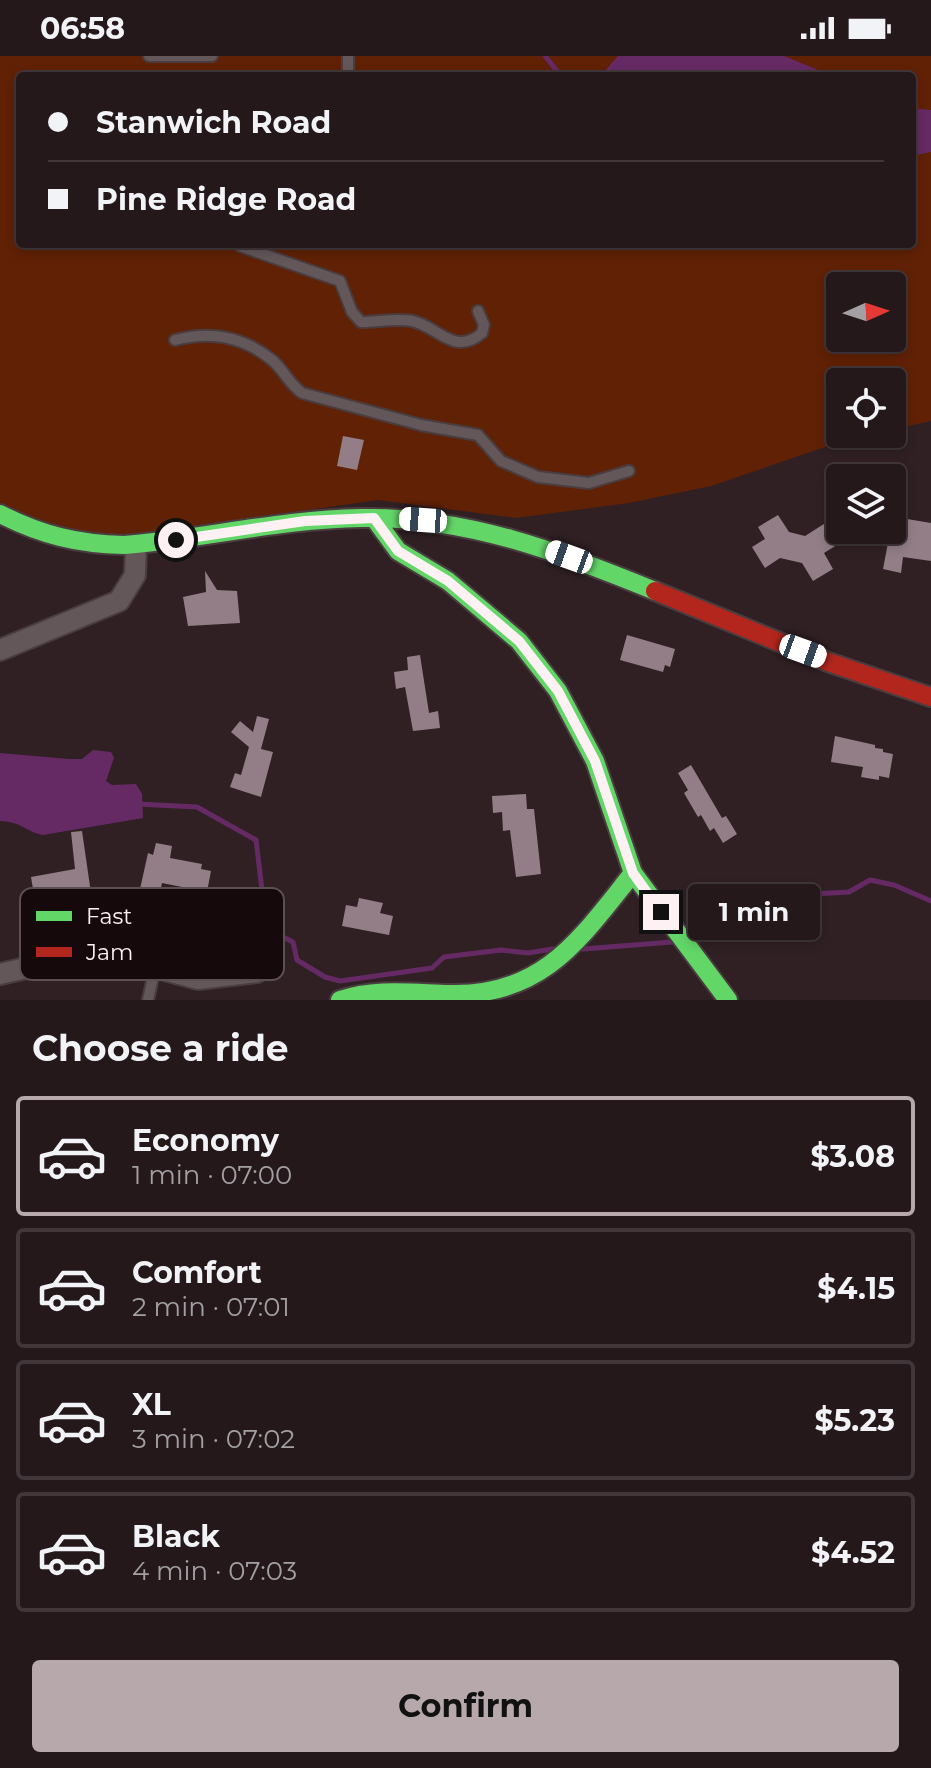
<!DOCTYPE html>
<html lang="en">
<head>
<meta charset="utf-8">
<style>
  body { margin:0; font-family:Montserrat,sans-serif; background:#2c2124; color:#f1f3f6; height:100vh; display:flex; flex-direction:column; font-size:30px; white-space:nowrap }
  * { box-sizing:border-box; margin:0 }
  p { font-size:26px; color:#a3a0a3 }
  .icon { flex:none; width:44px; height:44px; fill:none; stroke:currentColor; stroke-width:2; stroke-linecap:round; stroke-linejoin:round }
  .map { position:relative; height:944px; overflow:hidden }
  .sheet { display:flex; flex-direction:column; background:#24181b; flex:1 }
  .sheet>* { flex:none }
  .top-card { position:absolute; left:16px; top:16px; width:900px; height:176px; border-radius:8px; box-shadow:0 4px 12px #0003,0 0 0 2px #41373a; display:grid; align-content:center; height:176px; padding:0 32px; background:#24181b }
  .needle { width:52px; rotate:87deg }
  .tools { position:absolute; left:826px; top:216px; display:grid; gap:16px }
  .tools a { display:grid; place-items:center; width:80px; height:80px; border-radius:8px; background:#24181b; box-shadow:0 4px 12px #0003,0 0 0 2px #41373a; font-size:40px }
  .end { position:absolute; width:36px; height:36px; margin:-18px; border:10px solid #fef1f3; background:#111; box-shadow:0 0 0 4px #111 }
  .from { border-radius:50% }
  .bubble { position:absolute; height:56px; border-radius:8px; background:#24181b; box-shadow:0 4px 12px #0003,0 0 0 2px #41373a; font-size:26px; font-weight:700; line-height:56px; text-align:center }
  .car { position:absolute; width:24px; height:48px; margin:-24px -12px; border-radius:10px; box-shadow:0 0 6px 2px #0007; background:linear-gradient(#fff 24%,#345 0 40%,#fff 0 76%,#345 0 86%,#fff 0) }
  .top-card b { display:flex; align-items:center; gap:28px; height:76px; font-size:30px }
  .top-card b+b { border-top:2px solid #41373a }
  .top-card i { width:20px; height:20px; background:#f1f3f6 }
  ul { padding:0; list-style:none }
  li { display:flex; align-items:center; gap:24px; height:120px; margin:0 16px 12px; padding:0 16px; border:4px solid #41373a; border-radius:8px }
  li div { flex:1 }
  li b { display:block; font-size:30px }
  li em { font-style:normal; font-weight:700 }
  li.on { border-color:#b6a8ab }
  li>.icon { width:72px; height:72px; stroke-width:1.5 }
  h2 { padding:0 32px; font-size:36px; line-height:96px }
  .primary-button { display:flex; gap:16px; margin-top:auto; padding:16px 32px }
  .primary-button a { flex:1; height:92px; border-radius:8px; background:#b6a8ab; color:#111; font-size:32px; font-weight:700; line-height:92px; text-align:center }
  .status { display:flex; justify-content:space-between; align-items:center; height:56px; padding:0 40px; background:#24181b; direction:ltr }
  .status svg { height:22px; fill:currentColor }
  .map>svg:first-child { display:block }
  .green { fill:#602105; fill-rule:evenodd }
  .water { fill:#652a64 }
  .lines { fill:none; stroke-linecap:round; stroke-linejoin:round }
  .stream { stroke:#652a64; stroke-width:5 }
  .building { fill:#937e87 }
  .lane-casing { stroke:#493d3f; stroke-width:14 }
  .street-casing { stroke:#493d3f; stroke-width:24 }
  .fast-casing { stroke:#493d3f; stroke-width:22 }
  .jam-casing { stroke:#493d3f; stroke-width:22 }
  .lane { stroke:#63575a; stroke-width:10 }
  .street { stroke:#63575a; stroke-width:20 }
  .fast { stroke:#63d668; stroke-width:18 }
  .jam { stroke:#b3261e; stroke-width:18 }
  .route { stroke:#fef1f3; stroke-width:10 }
  .key { fill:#16090c; stroke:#5c4f51; stroke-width:2 }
  .key-label { font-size:22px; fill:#fef1f3 }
</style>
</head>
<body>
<div class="status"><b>06:58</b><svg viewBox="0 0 49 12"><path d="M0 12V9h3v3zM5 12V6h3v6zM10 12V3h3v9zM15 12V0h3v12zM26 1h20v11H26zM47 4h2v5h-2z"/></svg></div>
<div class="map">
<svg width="931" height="944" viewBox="0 0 931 944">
  <rect width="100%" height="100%" fill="#302024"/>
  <path class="green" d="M 0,0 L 931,0 L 931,365 L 892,374 L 892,326 L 840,326 L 840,378 L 876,378 L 834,388 L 711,430 L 629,447 L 516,462 L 378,444 L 167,474 L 90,482 L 43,472 L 0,447 ZM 20,20 L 912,20 L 912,188 L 20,188 ZM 840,230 L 892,230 L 892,282 L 840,282 Z"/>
  <g class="water">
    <path d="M 618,0 L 784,0 L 833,20 L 600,20 Z"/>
    <path d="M 912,52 L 931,54 L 931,96 L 912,100 Z"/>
    <path d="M 93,694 L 111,696 L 114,702 L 106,725 L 112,729 L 136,728 L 142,738 L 143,762 L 43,779 C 26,776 23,766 0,765 L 0,697 L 69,703 L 82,703 Z"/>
  </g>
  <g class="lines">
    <g class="stream">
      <path d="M 545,0 L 561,20"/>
      <path d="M 137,748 L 197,751 L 256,784 L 262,834 L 257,854 L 269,874 L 293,886 L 297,904 L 325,921 L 340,925 L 432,912 L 444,901 L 501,894 L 528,897 L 553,893"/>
      <path d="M 694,882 C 713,879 726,862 738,848 L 768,849 L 813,838 L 849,836 L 870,824 L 894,829 L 931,845"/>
      <path d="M 583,893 L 672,886"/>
    </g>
  </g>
  <g class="building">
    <path d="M 343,380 L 364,384 L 357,414 L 337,410 Z"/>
    <path d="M 897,458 L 904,459 L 907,463 L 931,467 L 931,505 L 903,501 L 901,517 L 883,513 L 893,460 Z"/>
    <path d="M 778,459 L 789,476 L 805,480 L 827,466 L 840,487 L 824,497 L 833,513 L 813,525 L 802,507 L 780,502 L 765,512 L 752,491 L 765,483 L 758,471 Z"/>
    <path d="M 205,515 L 217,534 L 237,535 L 240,567 L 188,570 L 183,541 L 206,536 Z"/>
    <path d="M 627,579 L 675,593 L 670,611 L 665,609 L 663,616 L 620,604 Z"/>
    <path d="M 420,599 L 429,657 L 438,655 L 440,672 L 413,675 L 405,631 L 396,633 L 394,616 L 408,614 L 407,601 Z"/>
    <path d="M 257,660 L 269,663 L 261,693 L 273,696 L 261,741 L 230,731 L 235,717 L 241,719 L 249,691 L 231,676 L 240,665 L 253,676 Z"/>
    <path d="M 835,680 L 875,689 L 875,692 L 883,693 L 883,696 L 893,698 L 889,722 L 879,720 L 879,724 L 861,721 L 863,711 L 831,706 Z"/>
    <path d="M 691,709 L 722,762 L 726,760 L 737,778 L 723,787 L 714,772 L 710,775 L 701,759 L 698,761 L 684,737 L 688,734 L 678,717 Z"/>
    <path d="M 526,738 L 527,753 L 534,753 L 541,818 L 516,821 L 510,774 L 503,775 L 502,756 L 493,757 L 492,740 Z"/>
    <path d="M 82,775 L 91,837 L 35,845 L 31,821 L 75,813 L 71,776 Z"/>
    <path d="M 156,787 L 172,790 L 170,802 L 202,808 L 201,813 L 211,815 L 207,836 L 162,827 L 158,846 L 138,842 L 148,797 L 153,799 Z"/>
    <path d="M 359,842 L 383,847 L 380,857 L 393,860 L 389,879 L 342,870 L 346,849 L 357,851 Z"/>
  </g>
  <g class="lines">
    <defs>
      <g id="lane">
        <path d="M 149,0 L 212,0"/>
        <path d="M 348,0 L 348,20"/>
        <path d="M 240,190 L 340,225 L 352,256 L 361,266 C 377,266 396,262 412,265 C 438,270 454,301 482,277 L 484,269 L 478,255"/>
        <path d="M 175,284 C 211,275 242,280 272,304 C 283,313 289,328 302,337 L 421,369 L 478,379 L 501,405 L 538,421 L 589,427 L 629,415"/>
        <path d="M 148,944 L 155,912"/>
      </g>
      <g id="street">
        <path d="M 0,594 L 119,545 L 135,519 L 136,490"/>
        <path d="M 0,918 L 65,903 L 109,899 L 198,923 L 257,916"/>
      </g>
      <g id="fast">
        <path d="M 0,458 C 41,479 78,488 124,489 C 203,483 281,463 361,462 C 465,460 560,496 655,535"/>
        <path d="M 374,462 L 398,495 L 448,525 L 519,585 L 558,635 L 595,705 L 633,817 L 728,944"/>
        <path d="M 340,944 C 375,932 412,937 449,938 C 543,941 580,883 633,817"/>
      </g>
      <path id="jam" d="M 655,535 L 828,606 L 931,641"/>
    </defs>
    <use href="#lane" class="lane-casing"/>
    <use href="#street" class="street-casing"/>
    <use href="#fast" class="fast-casing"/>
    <use href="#jam" class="jam-casing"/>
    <use href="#lane" class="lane"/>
    <use href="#street" class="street"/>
    <use href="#fast" class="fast"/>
    <use href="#jam" class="jam"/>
  </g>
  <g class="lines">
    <path class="route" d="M 176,484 L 305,465 L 374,462 L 398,495 L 448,525 L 519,585 L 558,635 L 595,705 L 633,817 L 661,856"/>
  </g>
  <rect x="20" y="832" width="264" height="92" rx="12" class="key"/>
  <rect x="36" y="855" width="36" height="10" fill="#63d668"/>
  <rect x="36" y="891" width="36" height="10" fill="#b3261e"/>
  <g class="key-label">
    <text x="86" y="868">Fast</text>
    <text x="86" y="904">Jam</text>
  </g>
</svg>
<div class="tools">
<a><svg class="needle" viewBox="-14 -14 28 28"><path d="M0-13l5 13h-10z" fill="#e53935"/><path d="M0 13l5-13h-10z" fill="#a3a0a3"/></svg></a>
<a><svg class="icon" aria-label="locate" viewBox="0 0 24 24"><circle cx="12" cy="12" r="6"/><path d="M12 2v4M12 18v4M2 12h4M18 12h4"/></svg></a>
<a><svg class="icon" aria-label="layers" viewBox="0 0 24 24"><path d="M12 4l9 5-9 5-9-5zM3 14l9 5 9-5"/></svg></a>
</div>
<i class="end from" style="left:176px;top:484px"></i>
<i class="end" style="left:661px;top:856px"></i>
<div class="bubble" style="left:688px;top:828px;width:132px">1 min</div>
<i class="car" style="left:423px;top:464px;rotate:274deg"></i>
<i class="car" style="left:569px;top:501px;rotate:290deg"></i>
<i class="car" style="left:803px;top:595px;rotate:110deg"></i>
<div class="top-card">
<b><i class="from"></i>Stanwich Road</b>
<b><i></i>Pine Ridge Road</b>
</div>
</div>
<section class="sheet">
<h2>Choose a ride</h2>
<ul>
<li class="on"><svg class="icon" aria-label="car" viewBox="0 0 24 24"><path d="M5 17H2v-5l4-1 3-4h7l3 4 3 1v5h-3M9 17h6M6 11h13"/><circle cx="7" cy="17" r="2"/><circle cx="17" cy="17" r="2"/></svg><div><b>Economy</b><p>1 min · 07:00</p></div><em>$3.08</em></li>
<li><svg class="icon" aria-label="car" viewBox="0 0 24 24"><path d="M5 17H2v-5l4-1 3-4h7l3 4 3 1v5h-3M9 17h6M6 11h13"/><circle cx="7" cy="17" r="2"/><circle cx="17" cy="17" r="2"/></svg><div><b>Comfort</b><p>2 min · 07:01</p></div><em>$4.15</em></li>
<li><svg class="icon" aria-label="car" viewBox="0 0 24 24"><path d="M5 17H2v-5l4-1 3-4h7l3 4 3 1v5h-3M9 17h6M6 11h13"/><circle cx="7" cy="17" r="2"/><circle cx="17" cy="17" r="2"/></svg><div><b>XL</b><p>3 min · 07:02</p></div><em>$5.23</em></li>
<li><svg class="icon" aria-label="car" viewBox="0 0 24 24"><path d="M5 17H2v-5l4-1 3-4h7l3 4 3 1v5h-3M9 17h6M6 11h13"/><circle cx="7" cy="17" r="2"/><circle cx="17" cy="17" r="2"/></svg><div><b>Black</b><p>4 min · 07:03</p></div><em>$4.52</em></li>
</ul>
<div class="primary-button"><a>Confirm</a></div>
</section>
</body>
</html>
